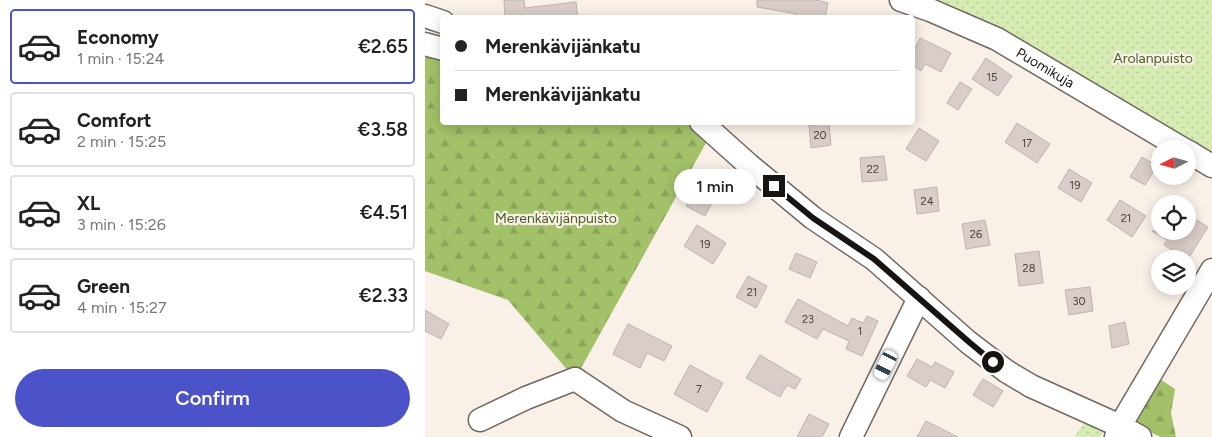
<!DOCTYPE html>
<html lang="en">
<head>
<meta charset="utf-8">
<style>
  body { margin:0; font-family:Figtree,sans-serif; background:#f2f2f2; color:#222; height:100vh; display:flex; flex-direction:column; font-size:19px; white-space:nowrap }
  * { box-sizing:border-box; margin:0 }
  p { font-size:16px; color:#767676 }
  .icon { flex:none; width:28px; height:28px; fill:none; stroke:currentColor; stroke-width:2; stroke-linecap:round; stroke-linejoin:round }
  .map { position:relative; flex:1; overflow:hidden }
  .side { display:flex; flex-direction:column; background:#fff; width:425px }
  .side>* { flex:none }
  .guide { position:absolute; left:15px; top:15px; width:475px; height:110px; border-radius:5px; box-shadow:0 2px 12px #0003; display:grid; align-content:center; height:110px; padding:0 15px; background:#fff }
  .needle { width:32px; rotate:264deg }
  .controls { position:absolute; left:726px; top:140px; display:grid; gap:10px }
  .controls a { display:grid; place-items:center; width:45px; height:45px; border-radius:50%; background:#fff; box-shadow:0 2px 12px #0003; font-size:25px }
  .end { position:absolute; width:22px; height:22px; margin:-11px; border:6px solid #171411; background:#fff; box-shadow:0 0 0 2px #fff }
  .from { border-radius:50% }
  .bubble { position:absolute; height:35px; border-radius:18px; background:#fff; box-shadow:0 2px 12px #0003; font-size:16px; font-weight:600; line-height:35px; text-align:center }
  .car { position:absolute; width:15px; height:30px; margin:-15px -8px; border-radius:6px; box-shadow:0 0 4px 1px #0007; background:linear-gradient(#fff 24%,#345 0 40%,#fff 0 76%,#345 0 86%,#fff 0) }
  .guide b { display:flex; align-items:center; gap:18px; height:48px; font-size:19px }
  .guide b+b { border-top:1px solid #e0e0e0 }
  .guide i { width:12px; height:12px; background:#222 }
  ul { padding:9px 0 0; list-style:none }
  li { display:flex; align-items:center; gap:15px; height:75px; margin:0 10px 8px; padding:0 5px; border:2px solid #e0e0e0; border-radius:5px }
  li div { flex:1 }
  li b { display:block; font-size:19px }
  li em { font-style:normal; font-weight:600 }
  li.selected { border-color:#4c53c9 }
  li>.icon { width:45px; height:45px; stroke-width:1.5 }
  .primary-button { display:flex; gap:10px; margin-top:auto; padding:10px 15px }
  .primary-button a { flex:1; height:58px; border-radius:30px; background:#4c53c9; color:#fff; font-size:20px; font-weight:600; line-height:58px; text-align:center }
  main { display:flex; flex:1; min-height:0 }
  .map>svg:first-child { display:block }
  .grass { fill:url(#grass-dots) }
  .forest { fill:url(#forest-firs) }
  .building { fill:#d9ccc9; stroke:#bfb2b0 }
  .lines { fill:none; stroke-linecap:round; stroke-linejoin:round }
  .minor-casing { stroke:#706861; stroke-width:25 }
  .minor { stroke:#fff; stroke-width:22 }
  .route { stroke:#171411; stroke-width:6 }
  .labels { text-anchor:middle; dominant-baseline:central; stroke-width:4.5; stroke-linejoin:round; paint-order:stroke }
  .number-label { font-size:11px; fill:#48423f }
  .park-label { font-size:14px; fill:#4b5f21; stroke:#f9f0e7 }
  .street-label { font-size:14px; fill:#171411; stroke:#f9f0e7 }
</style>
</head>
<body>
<main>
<section class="side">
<ul>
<li class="selected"><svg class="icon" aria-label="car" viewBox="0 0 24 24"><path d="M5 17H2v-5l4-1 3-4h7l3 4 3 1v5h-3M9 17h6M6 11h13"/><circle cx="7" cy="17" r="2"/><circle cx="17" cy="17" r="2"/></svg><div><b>Economy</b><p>1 min · 15:24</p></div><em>€2.65</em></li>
<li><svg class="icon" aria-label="car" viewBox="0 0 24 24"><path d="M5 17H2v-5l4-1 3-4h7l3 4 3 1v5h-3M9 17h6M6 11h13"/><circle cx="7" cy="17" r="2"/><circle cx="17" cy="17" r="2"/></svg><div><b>Comfort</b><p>2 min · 15:25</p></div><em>€3.58</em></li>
<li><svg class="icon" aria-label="car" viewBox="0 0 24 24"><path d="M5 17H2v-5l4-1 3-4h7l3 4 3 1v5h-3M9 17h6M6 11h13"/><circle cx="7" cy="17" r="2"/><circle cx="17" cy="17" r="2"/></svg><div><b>XL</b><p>3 min · 15:26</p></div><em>€4.51</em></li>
<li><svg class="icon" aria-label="car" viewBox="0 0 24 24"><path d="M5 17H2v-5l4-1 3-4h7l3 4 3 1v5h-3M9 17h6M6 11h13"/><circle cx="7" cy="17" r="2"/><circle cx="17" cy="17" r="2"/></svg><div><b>Green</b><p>4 min · 15:27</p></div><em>€2.33</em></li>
</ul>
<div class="primary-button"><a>Confirm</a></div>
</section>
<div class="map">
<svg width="787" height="437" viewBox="0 0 787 437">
  <defs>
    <pattern id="grass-dots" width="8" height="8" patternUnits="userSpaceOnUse" patternTransform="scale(1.25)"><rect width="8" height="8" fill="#d6ecb3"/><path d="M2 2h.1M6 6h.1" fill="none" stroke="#b7ca99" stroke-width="1.8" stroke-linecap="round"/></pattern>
    <pattern id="forest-firs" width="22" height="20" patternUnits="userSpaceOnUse" patternTransform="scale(1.25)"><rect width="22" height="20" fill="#a2c169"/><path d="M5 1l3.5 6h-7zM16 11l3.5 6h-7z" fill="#8ba55a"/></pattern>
  </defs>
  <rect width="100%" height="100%" fill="#f9f0e7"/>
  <g class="grass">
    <path d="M 489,0 L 787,0 L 787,162 Z"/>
    <path d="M 667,413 L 687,422 L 675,437 L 649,437 Z"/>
  </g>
  <g class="forest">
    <path d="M 0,44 L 17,49 L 18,122 L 276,122 L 287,132 L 150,379 L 83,300 L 0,271 Z"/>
    <path d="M 726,373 L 750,389 L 746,413 L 751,437 L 736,437 L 707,424 Z"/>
  </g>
  <g class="building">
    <path d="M 79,0 L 99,0 L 100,8 L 151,2 L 153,18 L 80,18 Z"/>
    <path d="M 332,0 L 392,0 L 403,3 L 400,18 L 371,18 L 371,14 L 332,7 Z"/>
    <path d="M 495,38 L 526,53 L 516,72 L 500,64 L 496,71 L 488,66 L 488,53 Z"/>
    <path d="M 561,58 L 587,76 L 573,96 L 547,79 Z"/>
    <path d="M 535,82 L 547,89 L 533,110 L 522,103 Z"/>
    <path d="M 404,123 L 406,145 L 386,148 L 384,125 Z"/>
    <path d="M 592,123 L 625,144 L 612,163 L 580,142 Z"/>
    <path d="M 494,128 L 514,141 L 501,161 L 481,149 Z"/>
    <path d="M 459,156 L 462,180 L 437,182 L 435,158 Z"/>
    <path d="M 717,157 L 732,166 L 720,185 L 705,177 Z"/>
    <path d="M 644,169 L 667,183 L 656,202 L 633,188 Z"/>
    <path d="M 278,174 L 297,184 L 280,216 L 261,206 Z"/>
    <path d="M 512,187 L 514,211 L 492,214 L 489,190 Z"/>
    <path d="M 695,200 L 721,216 L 707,237 L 682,220 Z"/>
    <path d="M 762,214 L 783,227 L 763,259 L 739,245 L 742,240 L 727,231 L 762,231 Z"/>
    <path d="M 560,220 L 565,245 L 541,249 L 537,224 Z"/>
    <path d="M 272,225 L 301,243 L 288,264 L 259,246 Z"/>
    <path d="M 614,251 L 618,283 L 594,286 L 590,254 Z"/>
    <path d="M 371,253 L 392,262 L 385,278 L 364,269 Z"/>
    <path d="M 323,276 L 342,286 L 331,308 L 311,297 Z"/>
    <path d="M 665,287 L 668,311 L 644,315 L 640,290 Z"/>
    <path d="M 373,299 L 423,326 L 427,318 L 438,323 L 442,316 L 453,321 L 437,356 L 421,349 L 424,341 L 398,329 L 392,339 L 360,322 Z"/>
    <path d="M 0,310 L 24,324 L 16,339 L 0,331 Z"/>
    <path d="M 700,322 L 704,344 L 687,348 L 684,326 Z"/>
    <path d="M 203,324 L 247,346 L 239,361 L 222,353 L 215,368 L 188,354 Z"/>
    <path d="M 335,355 L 376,379 L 370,389 L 362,385 L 355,397 L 321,378 Z"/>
    <path d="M 492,359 L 507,367 L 510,362 L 529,372 L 520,388 L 505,380 L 501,387 L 482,376 Z"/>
    <path d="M 265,365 L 298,383 L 282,412 L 249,394 Z"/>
    <path d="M 558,379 L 578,391 L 568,407 L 548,395 Z"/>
    <path d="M 384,414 L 404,424 L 397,437 L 372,437 Z"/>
    <path d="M 501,421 L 533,437 L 492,437 Z"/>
  </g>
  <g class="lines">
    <defs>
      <g id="minor">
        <path id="s1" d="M 476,0 L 505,10 L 572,39 L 758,149"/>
        <path d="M 0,16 L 18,22"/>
        <path d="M 0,44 L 18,49"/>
        <path d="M 276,122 L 324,165 L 388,218 L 449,259 L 543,342 L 581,371 L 606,386 L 695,426 L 715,437"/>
        <path d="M 762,151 L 787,166"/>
        <path d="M 150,379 L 198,411 L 255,437"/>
        <path d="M 55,420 L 101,398 L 150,379"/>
        <path d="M 426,437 L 494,298"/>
        <path d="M 691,437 L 695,426 L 787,270"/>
      </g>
    </defs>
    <use href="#minor" class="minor-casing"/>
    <use href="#minor" class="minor"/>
  </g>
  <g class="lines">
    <path class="route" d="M 349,186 L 388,218 L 449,259 L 544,342 L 568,362"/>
  </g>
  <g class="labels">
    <g class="number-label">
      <text x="567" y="77">15</text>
      <text x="395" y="135">20</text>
      <text x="602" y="143">17</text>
      <text x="448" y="169">22</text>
      <text x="650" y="185">19</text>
      <text x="502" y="201">24</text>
      <text x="701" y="218">21</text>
      <text x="551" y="234">26</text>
      <text x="280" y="244">19</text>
      <text x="604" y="268">28</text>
      <text x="327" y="292">21</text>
      <text x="654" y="301">30</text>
      <text x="383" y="319">23</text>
      <text x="435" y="331">1</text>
      <text x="274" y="389">7</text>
    </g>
    <g class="park-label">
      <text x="728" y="58">Arolanpuisto</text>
      <text x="131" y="218">Merenkävijänpuisto</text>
    </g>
    <g class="street-label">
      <text stroke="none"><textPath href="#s1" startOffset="160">Puomikuja</textPath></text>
    </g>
  </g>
</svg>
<div class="controls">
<a><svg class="needle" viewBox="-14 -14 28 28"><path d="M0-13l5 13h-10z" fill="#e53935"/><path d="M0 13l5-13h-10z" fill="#767676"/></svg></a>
<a><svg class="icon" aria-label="locate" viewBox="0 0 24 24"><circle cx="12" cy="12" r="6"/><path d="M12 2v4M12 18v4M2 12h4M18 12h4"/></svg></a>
<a><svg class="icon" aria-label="layers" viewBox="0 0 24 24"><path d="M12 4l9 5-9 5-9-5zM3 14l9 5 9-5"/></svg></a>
</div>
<i class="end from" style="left:568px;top:362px"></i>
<i class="end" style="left:349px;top:186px"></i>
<div class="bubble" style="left:249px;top:169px;width:82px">1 min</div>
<i class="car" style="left:461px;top:365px;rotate:207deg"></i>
<div class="guide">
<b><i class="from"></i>Merenkävijänkatu</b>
<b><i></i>Merenkävijänkatu</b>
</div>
</div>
</main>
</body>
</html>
